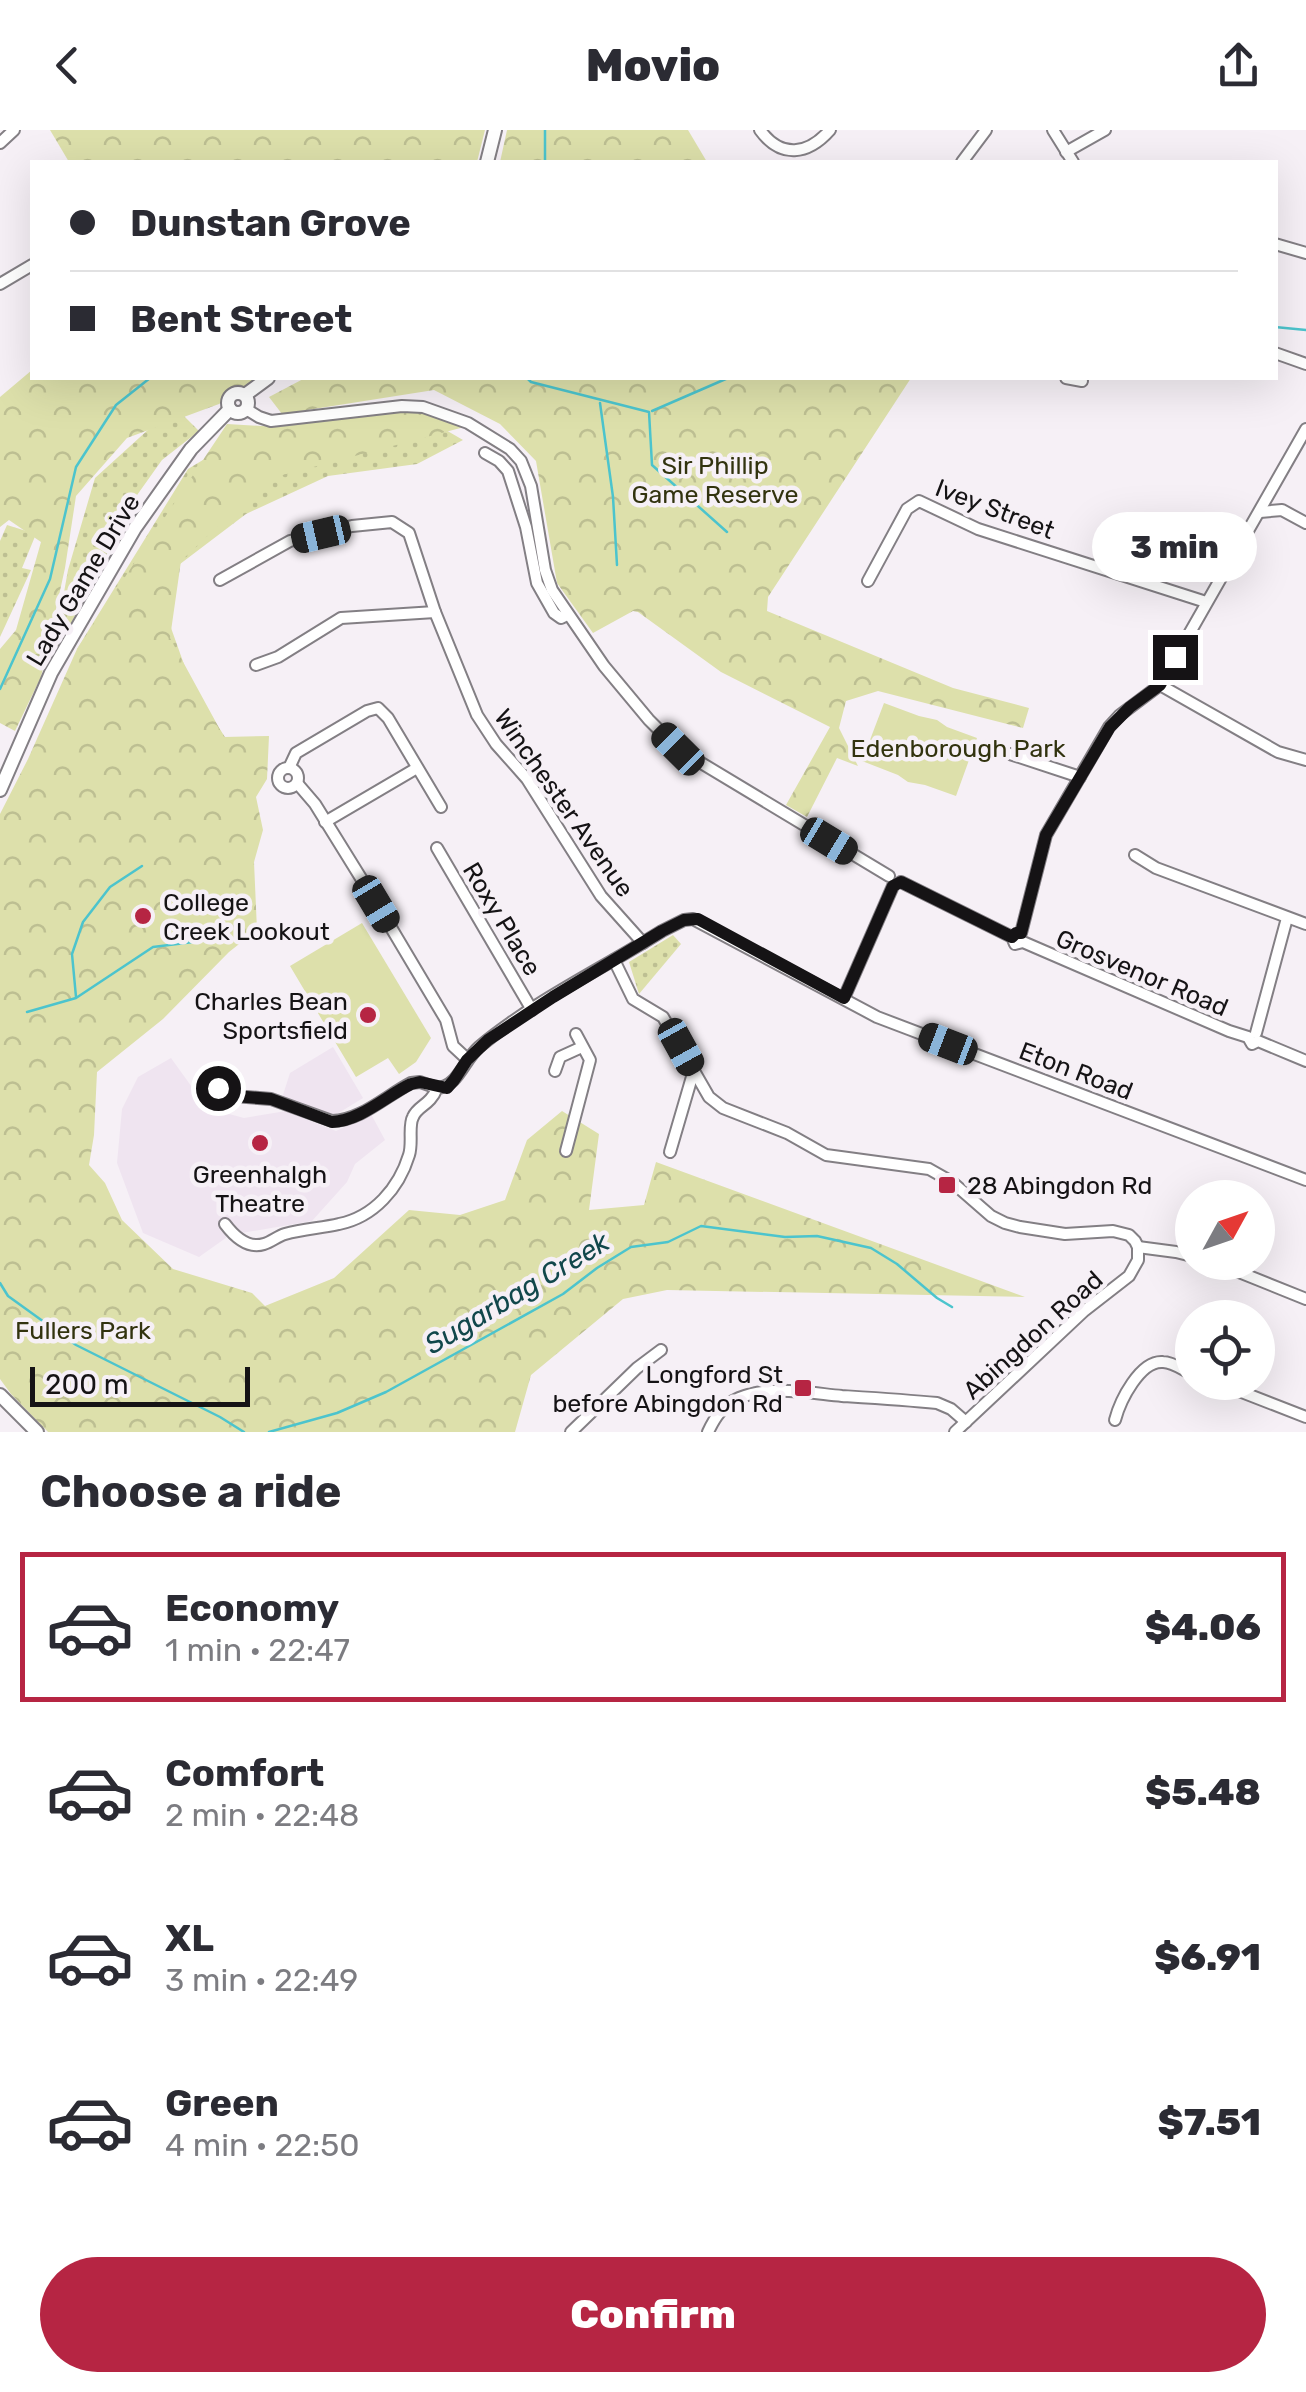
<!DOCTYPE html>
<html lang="en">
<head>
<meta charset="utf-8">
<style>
  body { margin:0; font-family:Rubik,sans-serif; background:#f2f2f3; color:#2b2b33; height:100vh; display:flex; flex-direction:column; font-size:38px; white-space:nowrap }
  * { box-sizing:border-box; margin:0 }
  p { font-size:32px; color:#7c7c81 }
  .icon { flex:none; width:55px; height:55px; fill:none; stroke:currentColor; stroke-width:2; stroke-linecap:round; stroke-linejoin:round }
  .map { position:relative; height:1302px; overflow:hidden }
  .drawer { display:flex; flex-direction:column; background:#fff; flex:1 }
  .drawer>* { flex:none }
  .top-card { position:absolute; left:30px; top:30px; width:1248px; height:220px; border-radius:0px; box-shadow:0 10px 40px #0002; display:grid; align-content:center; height:220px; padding:0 40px; background:#fff }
  .needle { width:65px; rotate:50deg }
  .buttons { position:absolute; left:1175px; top:1050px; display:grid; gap:20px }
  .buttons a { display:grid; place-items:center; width:100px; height:100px; border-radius:50%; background:#fff; box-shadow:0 10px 40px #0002; font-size:50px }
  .scale { position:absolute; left:30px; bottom:25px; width:220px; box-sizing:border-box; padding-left:10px; border:5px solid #151315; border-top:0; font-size:28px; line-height:35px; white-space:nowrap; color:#151315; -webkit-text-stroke:8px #f6f0f6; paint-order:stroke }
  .end { position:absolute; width:45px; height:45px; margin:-22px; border:12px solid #151315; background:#fff; box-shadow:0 0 0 5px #fff }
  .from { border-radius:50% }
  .bubble { position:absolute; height:70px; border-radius:35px; background:#fff; box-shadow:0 10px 40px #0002; font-size:32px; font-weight:800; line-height:70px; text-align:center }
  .car { position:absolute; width:30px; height:60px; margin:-30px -15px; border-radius:12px; box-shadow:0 0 8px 2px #0007; background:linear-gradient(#222 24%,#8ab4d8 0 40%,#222 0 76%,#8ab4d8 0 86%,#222 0) }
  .top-card b { display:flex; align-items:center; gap:35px; height:95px; font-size:38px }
  .top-card b+b { border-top:2px solid #e1e1e2 }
  .top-card i { width:25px; height:25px; background:#2b2b33 }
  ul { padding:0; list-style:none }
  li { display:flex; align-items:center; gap:30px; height:150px; margin:0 20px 15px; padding:0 20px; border:5px solid transparent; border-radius:0px }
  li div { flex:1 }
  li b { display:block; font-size:38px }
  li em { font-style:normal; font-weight:800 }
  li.active { border-color:#b62543 }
  li>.icon { width:90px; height:90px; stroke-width:1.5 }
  h2 { padding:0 40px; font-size:45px; line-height:120px }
  .cta { display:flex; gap:20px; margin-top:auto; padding:20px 40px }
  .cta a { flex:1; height:115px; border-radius:60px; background:#b62543; color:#fff; font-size:40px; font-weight:800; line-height:115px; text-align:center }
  header { display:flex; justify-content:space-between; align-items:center; height:130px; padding:0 40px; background:#fff; font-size:45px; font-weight:800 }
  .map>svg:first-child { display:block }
  .built { fill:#efe4f0 }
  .grass { fill:url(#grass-dots) }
  .forest { fill:url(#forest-crowns) }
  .pitch { fill:#dde0ab }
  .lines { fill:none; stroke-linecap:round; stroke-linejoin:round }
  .stream { stroke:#4cc4cd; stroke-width:2.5 }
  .minor-casing { stroke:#837f84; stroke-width:14 }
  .major-casing { stroke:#837f84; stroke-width:16 }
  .minor { stroke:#fff; stroke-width:10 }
  .major { stroke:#fff; stroke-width:12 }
  .route { stroke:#151315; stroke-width:12 }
  .poi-dot { fill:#b62543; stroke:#f6f0f6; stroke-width:4 }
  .labels { text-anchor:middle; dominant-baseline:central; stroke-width:9; stroke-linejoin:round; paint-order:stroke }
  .park-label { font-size:25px; fill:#32330f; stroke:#f6f0f6 }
  .street-label { font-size:25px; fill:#151315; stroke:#f6f0f6 }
  .poi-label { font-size:25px; fill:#151315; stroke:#f6f0f6; text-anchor:start }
  .water-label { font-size:28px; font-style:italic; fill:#11474b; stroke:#f6f0f6 }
</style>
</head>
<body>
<header><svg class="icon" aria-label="back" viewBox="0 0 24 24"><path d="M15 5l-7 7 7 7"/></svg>Movio<svg class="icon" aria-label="share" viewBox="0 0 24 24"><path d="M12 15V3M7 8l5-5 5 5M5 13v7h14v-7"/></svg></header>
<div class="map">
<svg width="1306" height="1302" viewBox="0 0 1306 1302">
  <defs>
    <pattern id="grass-dots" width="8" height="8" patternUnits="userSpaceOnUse" patternTransform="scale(2.5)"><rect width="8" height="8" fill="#dde0ab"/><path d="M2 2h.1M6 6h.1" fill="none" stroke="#bdbf92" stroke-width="1.8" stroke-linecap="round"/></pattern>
    <pattern id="forest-crowns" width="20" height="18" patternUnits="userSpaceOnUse" patternTransform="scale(2.5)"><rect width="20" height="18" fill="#dde0ab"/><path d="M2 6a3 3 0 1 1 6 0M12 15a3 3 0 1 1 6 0" fill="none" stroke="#bdbf92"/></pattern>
  </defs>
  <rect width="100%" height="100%" fill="#f6f0f6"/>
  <g class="built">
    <path d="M 333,917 L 363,968 L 332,987 L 282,968 L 290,943 Z"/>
    <path d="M 171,928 L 207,978 L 244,988 L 286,981 L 336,1001 L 371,984 L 385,1010 L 355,1034 L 347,1052 L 312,1091 L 230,1105 L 199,1127 L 143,1103 L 117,1033 L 122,979 L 138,947 Z"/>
  </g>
  <g class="grass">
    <path d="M 420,285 L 463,310 L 417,334 L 328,346 L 246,384 L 155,453 L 191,554 L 230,615 L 77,519 L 188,339 L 236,310 Z"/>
    <path d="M 184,286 L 199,301 L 162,330 L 125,382 L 105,429 L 44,544 L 61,479 L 68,440 L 95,348 L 150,298 Z"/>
    <path d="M 7,395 L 36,404 L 22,438 L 31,440 L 0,507 L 0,411 Z"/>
    <path d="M 673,805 L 681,814 L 639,864 L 629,832 Z"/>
  </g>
  <g class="forest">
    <path d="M 50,0 L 485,0 L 477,32 L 69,32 Z"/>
    <path d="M 507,0 L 688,0 L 707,32 L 500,32 Z"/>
    <path d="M 32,240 L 32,248 L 257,248 L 219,274 L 127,308 L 76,366 L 65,438 L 41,547 L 15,601 L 0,593 L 0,519 L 16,500 L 41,412 L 9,390 L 0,397 L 0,267 Z"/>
    <path d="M 305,248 L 911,248 L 768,467 L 767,481 L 953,558 L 1029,578 L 1023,598 L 878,561 L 846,571 L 839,598 L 858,636 L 837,628 L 807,687 L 786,675 L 830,597 L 721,542 L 638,482 L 633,481 L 593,503 L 557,453 L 536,331 L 500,294 L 434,260 L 282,284 L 269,267 Z"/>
    <path d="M 414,279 L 468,296 L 268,349 L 181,431 L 170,508 L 224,607 L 269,606 L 267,649 L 256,667 L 263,700 L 254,732 L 257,800 L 229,822 L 163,889 L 97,942 L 94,1005 L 89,1035 L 105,1053 L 122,1090 L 173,1139 L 252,1163 L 265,1176 L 334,1148 L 409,1080 L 460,1085 L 505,1070 L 527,1010 L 562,981 L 599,1004 L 589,1080 L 644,1075 L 656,1032 L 1025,1167 L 667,1160 L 623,1169 L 531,1245 L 515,1302 L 48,1302 L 11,1264 L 0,1249 L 0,684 L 28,629 L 77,519 L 227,294 L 277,297 Z"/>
  </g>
  <g class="pitch">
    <path d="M 884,573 L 919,586 L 937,590 L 947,597 L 977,608 L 956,666 L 925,655 L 908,652 L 898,645 L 862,631 Z"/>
    <path d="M 362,793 L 431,908 L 416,932 L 399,944 L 388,928 L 356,947 L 290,836 Z"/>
  </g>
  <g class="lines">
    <g class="stream">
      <path d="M 545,0 L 545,32"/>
      <path d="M 1275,197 L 1306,200"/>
      <path d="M 527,248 L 531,252 L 649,282 L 652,335 L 727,402"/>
      <path d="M 600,273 L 613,367 L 617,435"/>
      <path d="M 652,281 L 728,248"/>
      <path d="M 0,559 L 50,449 L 76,337 L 116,275 L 150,248"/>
      <path d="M 204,811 L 217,810"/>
      <path d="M 76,867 L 72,824 L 83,792 L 110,757 L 142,736"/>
      <path d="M 27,882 L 76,868 L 153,817 L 201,811"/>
      <path d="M 0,1153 L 8,1166 L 76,1215 L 220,1287 L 244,1302"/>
      <path d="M 269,1302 L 337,1283 L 386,1262 L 563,1164 L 597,1138 L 631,1117 L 668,1112 L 701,1096 L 785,1107 L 817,1106 L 871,1118 L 897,1134 L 937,1168 L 952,1177"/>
    </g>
    <defs>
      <g id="minor">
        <path d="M 760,0 C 781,29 808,25 830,0"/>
        <path d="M 1053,0 L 1073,32"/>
        <path d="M 0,13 L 14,0"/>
        <path d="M 1066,22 L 1105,0"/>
        <path d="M 962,32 L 986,0"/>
        <path d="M 1275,114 L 1306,123"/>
        <path d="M 0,154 L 32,135"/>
        <path d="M 1275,223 L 1306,234"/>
        <path d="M 1066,248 L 1082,251"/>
        <path d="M 246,279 L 259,287 L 271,291 L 402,276 L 423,277 L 468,293 L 510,319 L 521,331 L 531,356 L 545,440 L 552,460 L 604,536 L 649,590 L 678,619 L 889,746"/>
        <path d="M 485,323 L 499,331 L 508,341 L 526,397 L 537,453 L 554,483 L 561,488 L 567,485"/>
        <path d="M 1260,382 L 1282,380 L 1306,393"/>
        <path d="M 220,450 L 290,411 L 352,396 L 392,392 L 409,403 L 435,482 L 477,585 L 496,614 L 527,649 L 601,766 L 643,813"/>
        <path d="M 868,451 L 907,379 L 919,371 L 978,399 L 1206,472"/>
        <path d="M 256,535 L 278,527 L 341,488 L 435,482"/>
        <path d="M 1160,555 L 1278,622 L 1306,630"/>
        <path d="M 1010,624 L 1080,647"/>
        <path d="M 289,638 L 296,623 L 367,581 L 378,578 L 388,588 L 441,677"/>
        <circle cx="288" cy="648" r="10"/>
        <path d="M 297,653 L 315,674 L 377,774 L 446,890 L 453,916 L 467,929"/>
        <path d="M 325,692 L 417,638"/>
        <path d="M 437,718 L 532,880"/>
        <path d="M 1135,725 L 1156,738 L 1306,794"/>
        <path d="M 901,752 L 1012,807 L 1015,814 L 1023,812 L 1229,901 L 1248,907 L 1252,914 L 1258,911 L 1306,931"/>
        <path d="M 1021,803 L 1046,705 L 1109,597 L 1120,585 L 1160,555 L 1306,299"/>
        <path d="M 614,830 L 633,869 L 663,887 L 709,967 L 723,978 L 787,1003 L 826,1025 L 929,1039 L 952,1052 L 991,1086 L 1005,1093 L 1020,1097 L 1065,1104 L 1113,1101 L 1129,1105 L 1135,1111 L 1138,1117 L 1138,1130 L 1129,1146 L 1084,1181 L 955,1302"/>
        <path d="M 844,868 L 893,756"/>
        <path d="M 1256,903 L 1287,788"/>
        <path d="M 555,941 L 560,927 L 582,917"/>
        <circle cx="222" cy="952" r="7"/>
        <path d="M 223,959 L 234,966 L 271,969 L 332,991 C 360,991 386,966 411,953 L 420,952 L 437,958"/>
        <path d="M 566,1021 L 590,930 L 576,904"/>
        <path d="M 670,1022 L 694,940"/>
        <path d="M 225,1094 C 234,1106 248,1119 264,1114 C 271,1112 278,1106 285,1104 C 303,1099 322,1098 339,1094 C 374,1087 399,1058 409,1025 C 413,1013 408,996 413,987 C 418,975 430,976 437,958 C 457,958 464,930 479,917 C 534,871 602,839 662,801 L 684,790 L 693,789 L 877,887 L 1306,1050"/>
        <path d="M 1138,1117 L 1176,1122 L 1192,1126"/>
        <path d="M 1214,1132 L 1306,1169"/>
        <path d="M 1216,1252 L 1306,1287"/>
        <path d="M 1115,1290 C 1120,1271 1140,1230 1163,1232 C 1173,1232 1183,1240 1192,1244"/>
        <path d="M 571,1302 L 637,1238 L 661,1220"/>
        <path d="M 708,1302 C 715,1287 723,1275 739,1268 C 770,1255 809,1263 842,1266 C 873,1268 905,1270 937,1273 L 951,1279 L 966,1292"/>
      </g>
      <g id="major">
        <path d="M 487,32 L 495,0"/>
        <circle cx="238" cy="273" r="10"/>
        <path d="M 245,265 L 268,248"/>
        <path d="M 0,660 L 51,543 L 135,398 L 191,319 L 230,279"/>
        <path d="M 0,1265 L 37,1302"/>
      </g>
    </defs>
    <use href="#minor" class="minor-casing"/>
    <use href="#major" class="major-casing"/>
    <use href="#minor" class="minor"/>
    <use href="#major" class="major"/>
  </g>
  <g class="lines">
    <path class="route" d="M 218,958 L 234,966 L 271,969 L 332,992 C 360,991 386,966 411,954 L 420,952 L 447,958 L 454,950 L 467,930 L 488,910 L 553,867 L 662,801 L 684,790 L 698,789 L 844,868 L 893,756 L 901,752 L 1012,807 L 1016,803 L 1021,803 L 1046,705 L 1110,597 L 1130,577 L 1160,555 L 1175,527"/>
  </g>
  <g class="poi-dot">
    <circle cx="143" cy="786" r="10"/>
    <circle cx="368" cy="885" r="10"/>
    <circle cx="260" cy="1013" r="10"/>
    <rect x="937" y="1045" width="20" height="20" rx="5"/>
    <rect x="793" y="1248" width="20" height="20" rx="5"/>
  </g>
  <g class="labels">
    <g class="park-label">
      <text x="715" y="335">Sir Phillip<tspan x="715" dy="29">Game Reserve</tspan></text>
      <text x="958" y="618">Edenborough Park</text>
      <text x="83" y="1200">Fullers Park</text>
    </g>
    <g class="street-label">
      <text transform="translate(995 379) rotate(21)">Ivey Street</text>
      <text transform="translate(83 450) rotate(-59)">Lady Game Drive</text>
      <text transform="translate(564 673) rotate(55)">Winchester Avenue</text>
      <text transform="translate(502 789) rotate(59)">Roxy Place</text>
      <text transform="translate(1142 843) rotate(23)">Grosvenor Road</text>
      <text transform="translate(1076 941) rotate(21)">Eton Road</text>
      <text transform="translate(1033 1205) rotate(-42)">Abingdon Road</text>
    </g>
    <g class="poi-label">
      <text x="163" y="772">College<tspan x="163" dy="29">Creek Lookout</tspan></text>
      <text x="348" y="871" text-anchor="end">Charles Bean<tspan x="348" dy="29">Sportsfield</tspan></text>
      <text x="260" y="1044" text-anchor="middle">Greenhalgh<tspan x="260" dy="29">Theatre</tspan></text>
      <text x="967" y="1055">28 Abingdon Rd</text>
      <text x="783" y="1244" text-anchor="end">Longford St<tspan x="783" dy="29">before Abingdon Rd</tspan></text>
    </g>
    <g class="water-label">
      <text transform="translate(517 1163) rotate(-31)">Sugarbag Creek</text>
    </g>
  </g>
</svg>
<div class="buttons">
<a><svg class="needle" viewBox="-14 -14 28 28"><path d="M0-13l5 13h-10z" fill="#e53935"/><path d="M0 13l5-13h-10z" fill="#7c7c81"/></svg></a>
<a><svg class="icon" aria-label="locate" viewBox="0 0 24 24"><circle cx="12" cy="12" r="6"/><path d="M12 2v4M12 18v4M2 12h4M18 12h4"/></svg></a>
</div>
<div class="scale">200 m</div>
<i class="end from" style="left:218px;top:958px"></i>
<i class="end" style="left:1175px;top:527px"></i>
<div class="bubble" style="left:1092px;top:382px;width:165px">3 min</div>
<i class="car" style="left:321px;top:404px;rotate:257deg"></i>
<i class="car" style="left:678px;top:619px;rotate:315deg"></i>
<i class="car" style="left:829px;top:711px;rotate:121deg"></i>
<i class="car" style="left:376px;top:774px;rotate:149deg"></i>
<i class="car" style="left:948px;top:914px;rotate:291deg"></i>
<i class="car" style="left:681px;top:917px;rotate:151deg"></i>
<div class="top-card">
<b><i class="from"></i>Dunstan Grove</b>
<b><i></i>Bent Street</b>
</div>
</div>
<section class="drawer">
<h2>Choose a ride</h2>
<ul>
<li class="active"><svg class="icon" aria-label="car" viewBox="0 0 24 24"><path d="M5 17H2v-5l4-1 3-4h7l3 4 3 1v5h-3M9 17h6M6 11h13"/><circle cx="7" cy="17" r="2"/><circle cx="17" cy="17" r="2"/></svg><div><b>Economy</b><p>1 min · 22:47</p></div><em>$4.06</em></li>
<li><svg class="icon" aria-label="car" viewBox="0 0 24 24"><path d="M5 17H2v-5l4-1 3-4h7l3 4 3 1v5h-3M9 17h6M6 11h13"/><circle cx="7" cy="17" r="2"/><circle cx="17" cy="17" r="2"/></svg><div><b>Comfort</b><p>2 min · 22:48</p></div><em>$5.48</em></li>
<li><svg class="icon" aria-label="car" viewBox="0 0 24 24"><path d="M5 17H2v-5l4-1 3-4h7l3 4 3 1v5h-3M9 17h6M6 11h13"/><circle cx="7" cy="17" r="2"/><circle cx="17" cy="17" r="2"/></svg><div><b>XL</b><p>3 min · 22:49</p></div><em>$6.91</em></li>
<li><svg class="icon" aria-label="car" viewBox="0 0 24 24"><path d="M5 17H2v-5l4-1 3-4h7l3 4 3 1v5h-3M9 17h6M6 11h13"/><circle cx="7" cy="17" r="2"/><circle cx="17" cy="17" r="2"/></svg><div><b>Green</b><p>4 min · 22:50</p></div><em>$7.51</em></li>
</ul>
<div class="cta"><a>Confirm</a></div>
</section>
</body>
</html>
